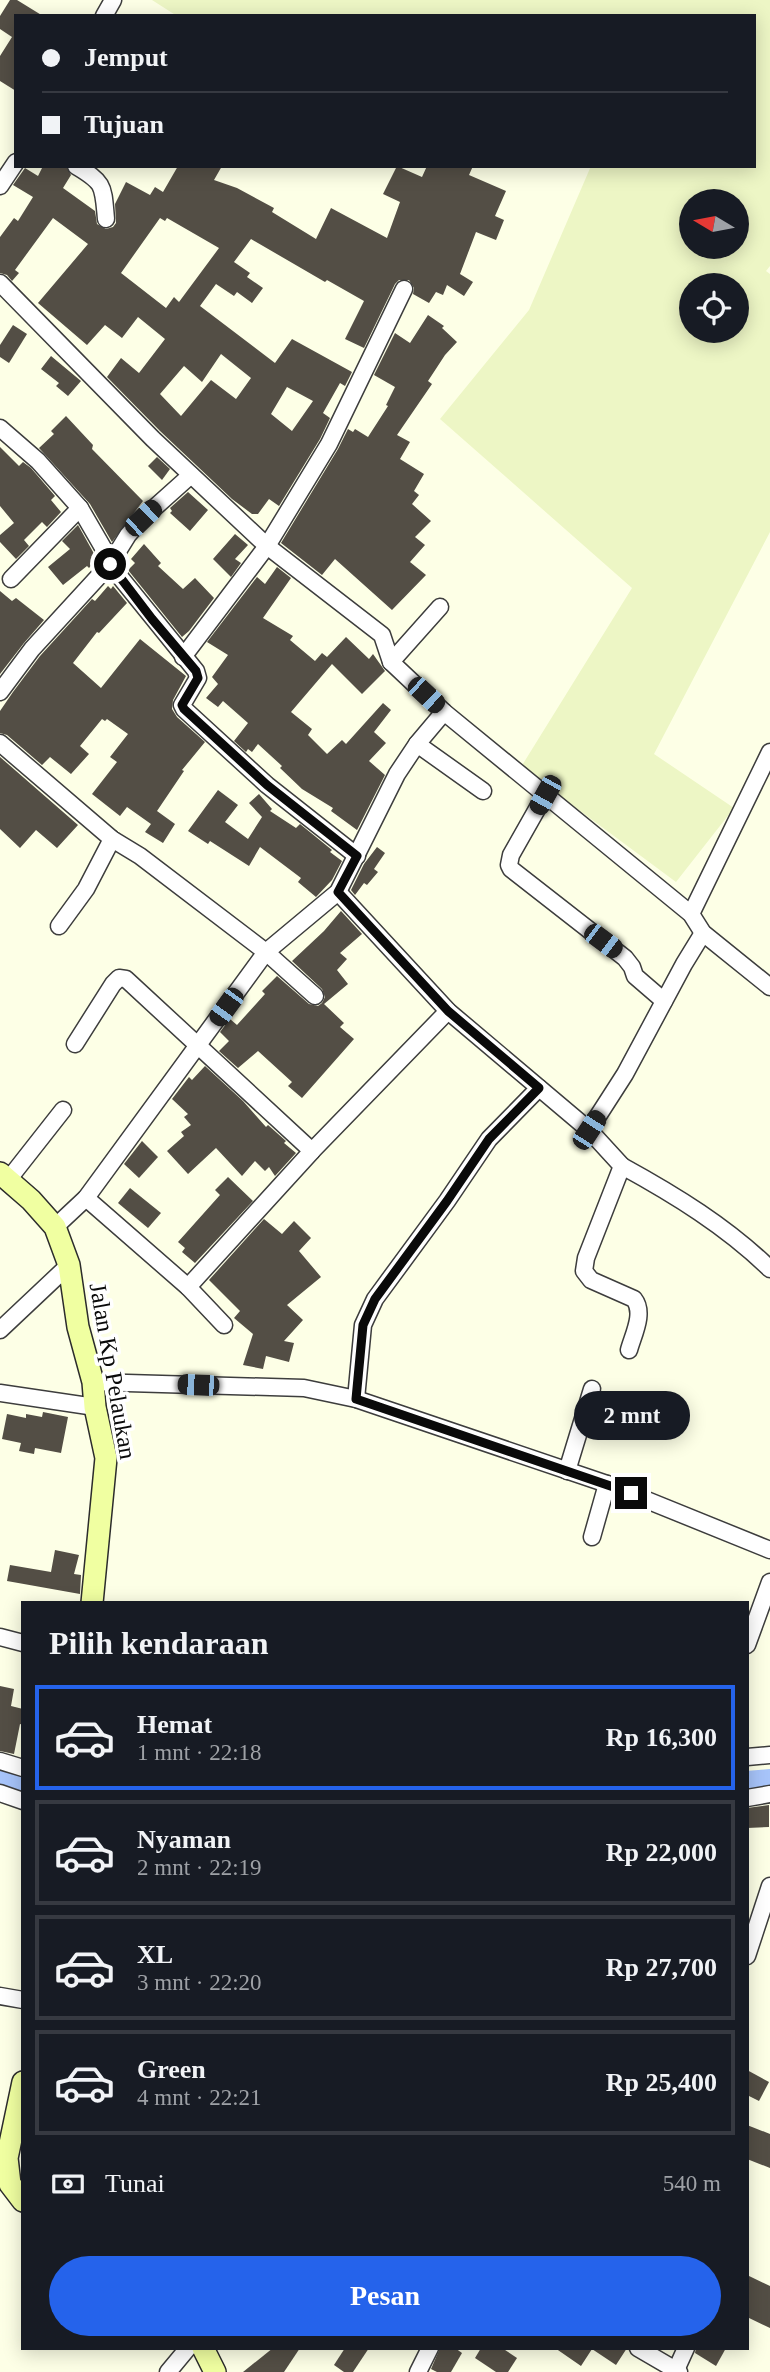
<!DOCTYPE html>
<html lang="id">
<head>
<meta charset="utf-8">
<style>
  body { margin:0; font-family:"Times New Roman",serif; background:#242831; color:#f1f3f6; height:100vh; display:flex; flex-direction:column; font-size:26px; white-space:nowrap }
  * { box-sizing:border-box; margin:0 }
  p { font-size:23px; color:#9ea1a6 }
  .icon { flex:none; width:38px; height:38px; fill:none; stroke:currentColor; stroke-width:2; stroke-linecap:round; stroke-linejoin:round }
  .map { position:relative; flex:1; overflow:hidden }
  .details { position:absolute; left:21px; top:1601px; width:728px; height:749px; display:flex; flex-direction:column; background:#171b24; border-radius:0px; box-shadow:0 4px 18px #0003 }
  .details>* { flex:none }
  .top-card { position:absolute; left:14px; top:14px; width:742px; height:154px; border-radius:0px; box-shadow:0 4px 18px #0003; display:grid; align-content:center; height:154px; padding:0 28px; background:#171b24 }
  .needle { width:46px; rotate:280deg }
  .fabs { position:absolute; left:679px; top:189px; display:grid; gap:14px }
  .fabs a { display:grid; place-items:center; width:70px; height:70px; border-radius:50%; background:#171b24; box-shadow:0 4px 18px #0003; font-size:35px }
  .end { position:absolute; width:32px; height:32px; margin:-16px; border:9px solid #0a0a0a; background:#fff; box-shadow:0 0 0 4px #fff }
  .from { border-radius:50% }
  .bubble { position:absolute; height:49px; border-radius:24px; background:#171b24; box-shadow:0 4px 18px #0003; font-size:23px; font-weight:600; line-height:49px; text-align:center }
  .car { position:absolute; width:21px; height:42px; margin:-21px -10px; border-radius:9px; box-shadow:0 0 5px 2px #0007; background:linear-gradient(#222 24%,#8ab4d8 0 40%,#222 0 76%,#8ab4d8 0 86%,#222 0) }
  .top-card b { display:flex; align-items:center; gap:24px; height:66px; font-size:26px }
  .top-card b+b { border-top:2px solid #363941 }
  .top-card i { width:18px; height:18px; background:#f1f3f6 }
  ul { padding:0; list-style:none }
  li { display:flex; align-items:center; gap:21px; height:105px; margin:0 14px 10px; padding:0 14px; border:4px solid #363941; border-radius:0px }
  li div { flex:1 }
  li b { display:block; font-size:26px }
  li em { font-style:normal; font-weight:600 }
  li.on { border-color:#2563eb }
  li>.icon { width:63px; height:63px; stroke-width:1.5 }
  h2 { padding:0 28px; font-size:32px; line-height:84px }
  .pay { display:flex; align-items:center; gap:18px; height:77px; padding:0 28px; font-size:26px }
  .pay p { margin-inline-start:auto }
  .button { display:flex; gap:14px; margin-top:auto; padding:14px 28px }
  .button a { flex:1; height:80px; border-radius:42px; background:#2563eb; color:#fff; font-size:28px; font-weight:600; line-height:80px; text-align:center }
  .map>svg:first-child { display:block }
  .farmland { fill:#edf6c5; fill-rule:evenodd }
  .lines { fill:none; stroke-linecap:round; stroke-linejoin:round }
  .canal { stroke:#a7c4fa; stroke-width:18 }
  .building { fill:#534e45; fill-rule:evenodd }
  .street-casing { stroke:#3d3d3d; stroke-width:19 }
  .secondary-casing { stroke:#2c2c2c; stroke-width:24 }
  .street { stroke:#fff; stroke-width:16 }
  .secondary { stroke:#f0ffa1; stroke-width:21 }
  .route { stroke:#0a0a0a; stroke-width:9 }
  .labels { text-anchor:middle; dominant-baseline:central; stroke-width:7; stroke-linejoin:round; paint-order:stroke }
  .street-label { font-size:24px; fill:#0a0a0a; stroke:#fff }
</style>
</head>
<body>
<div class="map">
<svg width="770" height="2372" viewBox="0 0 770 2372">
  <rect width="100%" height="100%" fill="#fdffe6"/>
  <path class="farmland" d="M 152,0 L 770,0 L 770,266 L 766,271 L 770,274 L 770,532 L 654,754 L 734,808 L 676,882 L 521,767 L 632,588 L 440,419 L 529,310 L 591,166 L 754,166 L 754,16 L 177,16 ZM 691,201 L 737,201 L 737,247 L 691,247 ZM 691,285 L 737,285 L 737,331 L 691,331 Z"/>
  <g class="lines">
    <g class="canal">
      <path d="M 0,1778 L 23,1786"/>
      <path d="M 747,1780 L 770,1778"/>
    </g>
  </g>
  <g class="building">
    <path d="M 10,0 L 17,0 L 43,16 L 16,16 L 16,91 L 0,81 L 0,56 L 12,37 L 0,29 L 0,16 Z"/>
    <path d="M 43,166 L 66,166 L 71,175 L 63,188 L 95,211 L 97,224 L 106,229 L 113,227 L 116,223 L 115,204 L 126,182 L 150,195 L 155,187 L 163,192 L 178,166 L 222,166 L 214,180 L 237,188 L 274,208 L 272,212 L 316,239 L 331,208 L 387,238 L 400,202 L 383,194 L 397,166 L 422,177 L 427,166 L 473,166 L 469,175 L 506,191 L 495,216 L 504,220 L 496,240 L 476,232 L 460,274 L 473,282 L 464,296 L 447,285 L 443,295 L 436,292 L 429,303 L 413,294 L 414,288 L 409,280 L 399,280 L 395,284 L 364,348 L 345,339 L 364,301 L 327,280 L 325,282 L 251,239 L 234,262 L 250,273 L 247,277 L 263,288 L 252,303 L 237,292 L 234,296 L 216,284 L 200,306 L 275,363 L 292,339 L 352,372 L 345,386 L 340,383 L 323,413 L 330,418 L 320,439 L 279,506 L 269,499 L 258,514 L 252,514 L 232,499 L 160,431 L 107,377 L 121,358 L 139,373 L 165,339 L 138,317 L 122,338 L 105,325 L 87,345 L 38,303 L 88,244 L 53,218 L 15,270 L 19,273 L 12,281 L 7,275 L 0,273 L 0,237 L 14,218 L 18,221 L 33,197 L 13,185 L 25,168 L 38,176 ZM 160,218 L 165,221 L 167,218 L 219,248 L 179,302 L 174,297 L 166,308 L 121,273 ZM 221,354 L 251,378 L 236,399 L 211,380 L 181,416 L 160,394 L 184,366 L 202,382 ZM 287,387 L 313,401 L 292,431 L 271,414 Z"/>
    <path d="M 428,315 L 444,326 L 442,328 L 457,342 L 445,355 L 428,381 L 432,384 L 397,435 L 410,442 L 400,459 L 424,474 L 414,491 L 419,495 L 412,504 L 431,521 L 415,537 L 425,545 L 410,562 L 426,575 L 392,610 L 335,559 L 322,575 L 281,543 L 338,449 L 348,429 L 353,432 L 355,429 L 368,437 L 388,406 L 386,405 L 395,387 L 374,375 L 395,333 L 410,343 Z"/>
    <path d="M 13,325 L 27,334 L 9,363 L 0,357 L 0,345 Z"/>
    <path d="M 51,356 L 81,381 L 68,396 L 56,386 L 59,383 L 41,369 Z"/>
    <path d="M 66,416 L 93,445 L 92,449 L 143,501 L 112,542 L 90,504 L 39,448 L 54,434 L 51,431 Z"/>
    <path d="M 0,447 L 19,466 L 23,462 L 31,468 L 55,496 L 51,500 L 61,512 L 47,527 L 42,522 L 24,540 L 29,546 L 16,559 L 0,542 L 0,535 L 14,523 L 0,506 Z"/>
    <path d="M 157,457 L 170,469 L 162,480 L 148,466 Z"/>
    <path d="M 188,492 L 208,510 L 190,531 L 170,513 L 172,511 L 170,508 Z"/>
    <path d="M 78,525 L 97,559 L 89,568 L 87,566 L 63,585 L 48,567 L 70,549 L 62,541 Z"/>
    <path d="M 235,534 L 248,545 L 235,559 L 241,563 L 231,577 L 213,559 Z"/>
    <path d="M 144,544 L 161,563 L 158,566 L 183,589 L 195,578 L 214,598 L 189,631 L 182,637 L 128,570 L 135,563 L 131,559 Z"/>
    <path d="M 277,567 L 291,578 L 263,618 L 293,636 L 290,640 L 315,661 L 322,653 L 327,657 L 346,637 L 369,659 L 373,654 L 385,671 L 362,694 L 332,664 L 291,712 L 312,729 L 308,735 L 327,754 L 342,740 L 346,744 L 383,703 L 391,710 L 374,732 L 386,743 L 369,761 L 385,775 L 357,830 L 331,811 L 333,808 L 302,789 L 280,768 L 282,766 L 258,744 L 252,752 L 248,749 L 246,752 L 234,741 L 248,723 L 223,701 L 218,707 L 206,698 L 218,684 L 212,677 L 228,655 L 207,642 L 257,577 L 265,584 Z"/>
    <path d="M 108,586 L 111,589 L 113,586 L 127,603 L 99,633 L 97,632 L 73,663 L 101,688 L 140,639 L 186,676 L 173,700 L 172,709 L 177,717 L 205,742 L 182,770 L 184,771 L 157,811 L 175,824 L 163,843 L 145,832 L 151,824 L 127,807 L 120,816 L 92,794 L 117,762 L 110,757 L 128,734 L 107,719 L 105,721 L 102,719 L 80,746 L 89,754 L 71,774 L 50,757 L 42,765 L 7,735 L 0,733 L 0,711 L 13,692 L 40,656 L 92,599 L 95,601 Z"/>
    <path d="M 0,591 L 12,601 L 16,598 L 44,620 L 24,643 L 0,674 Z"/>
    <path d="M 0,757 L 78,825 L 57,848 L 36,830 L 20,848 L 0,829 Z"/>
    <path d="M 218,790 L 238,805 L 225,822 L 248,839 L 262,817 L 249,803 L 259,794 L 272,809 L 270,811 L 296,828 L 300,824 L 332,850 L 330,852 L 342,861 L 332,880 L 316,897 L 298,882 L 301,878 L 260,847 L 249,866 L 210,841 L 208,844 L 188,831 Z"/>
    <path d="M 377,847 L 385,853 L 374,869 L 378,872 L 367,885 L 364,883 L 355,895 L 351,890 L 364,864 Z"/>
    <path d="M 341,911 L 362,934 L 340,953 L 347,959 L 337,970 L 348,984 L 324,1004 L 344,1023 L 340,1027 L 354,1039 L 302,1098 L 288,1086 L 292,1082 L 258,1051 L 238,1068 L 219,1051 L 229,1041 L 220,1032 L 230,1019 L 237,1025 L 265,994 L 262,991 L 277,976 L 309,1004 L 318,1006 L 322,1003 L 325,997 L 322,989 L 292,961 L 324,931 Z"/>
    <path d="M 205,1066 L 243,1101 L 266,1127 L 268,1125 L 286,1141 L 284,1143 L 296,1153 L 275,1176 L 269,1167 L 265,1171 L 255,1161 L 242,1176 L 216,1148 L 188,1174 L 167,1151 L 184,1136 L 181,1132 L 191,1125 L 184,1117 L 188,1114 L 172,1099 L 189,1077 L 192,1080 Z"/>
    <path d="M 142,1141 L 158,1157 L 139,1178 L 124,1164 Z"/>
    <path d="M 228,1177 L 253,1201 L 195,1263 L 182,1252 L 185,1248 L 178,1242 L 220,1195 L 215,1190 Z"/>
    <path d="M 130,1188 L 161,1213 L 148,1228 L 118,1203 Z"/>
    <path d="M 264,1219 L 282,1234 L 294,1221 L 311,1238 L 299,1251 L 321,1277 L 287,1305 L 303,1320 L 284,1341 L 294,1343 L 289,1362 L 266,1356 L 263,1369 L 243,1365 L 253,1334 L 234,1318 L 240,1311 L 209,1280 Z"/>
    <path d="M 43,1412 L 68,1417 L 61,1453 L 35,1448 L 34,1454 L 19,1451 L 21,1443 L 2,1439 L 7,1414 L 26,1418 L 26,1414 L 42,1417 Z"/>
    <path d="M 55,1550 L 79,1555 L 74,1574 L 81,1575 L 80,1594 L 7,1581 L 10,1565 L 51,1572 Z"/>
    <path d="M 0,1686 L 14,1689 L 11,1706 L 23,1709 L 23,1725 L 20,1724 L 14,1754 L 0,1751 Z"/>
    <path d="M 769,1805 L 769,1827 L 747,1828 L 747,1808 Z"/>
    <path d="M 747,2070 L 769,2082 L 759,2101 L 747,2095 Z"/>
    <path d="M 747,2125 L 770,2134 L 770,2168 L 747,2159 Z"/>
    <path d="M 747,2275 L 770,2286 L 770,2328 L 747,2317 Z"/>
    <path d="M 273,2348 L 300,2348 L 284,2372 L 243,2372 Z"/>
    <path d="M 345,2348 L 369,2348 L 353,2372 L 344,2372 L 334,2365 Z"/>
    <path d="M 440,2348 L 455,2348 L 462,2353 L 451,2372 L 437,2372 L 431,2369 Z"/>
    <path d="M 481,2348 L 502,2348 L 517,2358 L 508,2372 L 496,2372 L 475,2358 Z"/>
    <path d="M 555,2348 L 627,2348 L 616,2365 L 592,2349 L 581,2366 Z"/>
    <path d="M 696,2348 L 726,2348 L 716,2366 L 695,2353 Z"/>
  </g>
  <g class="lines">
    <defs>
      <g id="street">
        <path d="M 104,16 L 113,0"/>
        <path d="M 76,166 C 105,183 103,186 106,219"/>
        <path d="M 0,186 L 16,162"/>
        <path d="M 0,283 L 153,439 L 267,546 L 382,635 L 391,662 L 444,712 L 691,914 L 703,933 L 770,987"/>
        <path d="M 0,428 L 38,461 L 80,508 L 120,577 L 196,671 L 198,678 L 182,705 L 184,709 L 267,785 L 357,856"/>
        <path d="M 11,579 L 80,508"/>
        <path d="M 183,657 L 267,546 L 329,444 L 404,289"/>
        <path d="M 391,662 L 440,607"/>
        <path d="M 0,692 L 32,649 L 110,564 L 128,535 L 143,518 L 191,475"/>
        <path d="M 0,743 L 112,839 L 140,856 L 266,952 L 315,996"/>
        <path d="M 417,744 L 483,791"/>
        <path d="M 545,795 L 511,855 L 509,865 L 511,869 L 625,958 L 632,967 L 635,976 L 664,1001"/>
        <path d="M 338,892 L 448,1011 L 589,1130 L 625,1074 L 684,964 L 703,933"/>
        <path d="M 691,914 L 770,752"/>
        <path d="M 59,926 L 86,889 L 112,839"/>
        <path d="M 75,1044 L 113,984 L 119,978 L 126,979 L 312,1151"/>
        <path d="M 589,1130 L 622,1166 L 586,1258 L 584,1271 L 591,1280 L 634,1299 C 645,1313 633,1335 629,1350"/>
        <path d="M 622,1166 C 675,1195 727,1227 770,1269"/>
        <path d="M 8,1180 L 63,1110"/>
        <path d="M 86,1198 L 188,1287 L 224,1325"/>
        <path d="M 55,1227 L 86,1198 L 266,952 L 338,892 L 397,774 L 417,744 L 444,712"/>
        <path d="M 188,1287 L 312,1151 L 448,1011"/>
        <path d="M 0,1330 L 69,1265"/>
        <path d="M 93,1382 L 304,1388 L 356,1399 L 607,1484 L 770,1550"/>
        <path d="M 0,1393 L 95,1407"/>
        <path d="M 356,1399 L 363,1325 L 375,1299 L 447,1201 L 489,1139 L 539,1088"/>
        <path d="M 567,1471 L 592,1389"/>
        <path d="M 592,1537 L 607,1484"/>
        <path d="M 0,1637 L 23,1643"/>
        <path d="M 747,1645 L 770,1582"/>
        <path d="M 747,1757 L 770,1755"/>
        <path d="M 0,1761 L 23,1768"/>
        <path d="M 0,1793 L 23,1801"/>
        <path d="M 747,1798 L 770,1794"/>
        <path d="M 747,1956 L 770,1886"/>
        <path d="M 0,1996 L 23,2000"/>
        <path d="M 638,2348 L 679,2372"/>
        <path d="M 676,2370 L 686,2348"/>
        <path d="M 168,2372 L 188,2348"/>
        <path d="M 418,2372 L 430,2348"/>
      </g>
      <g id="secondary">
        <path d="M 0,1173 L 31,1200 L 55,1227 L 69,1265 L 78,1327 L 93,1382 L 95,1407 L 106,1458 L 92,1603"/>
        <path d="M 23,2082 L 7,2158 L 10,2184 L 23,2201"/>
        <path d="M 203,2348 L 215,2372"/>
      </g>
    </defs>
    <use href="#street" class="street-casing"/>
    <use href="#secondary" class="secondary-casing"/>
    <use href="#street" class="street"/>
    <use href="#secondary" class="secondary"/>
  </g>
  <g class="lines">
    <path class="route" d="M 110,564 L 152,619 L 196,671 L 198,678 L 182,705 L 184,709 L 267,785 L 357,856 L 338,892 L 448,1011 L 539,1088 L 489,1139 L 447,1201 L 375,1299 L 363,1325 L 356,1399 L 631,1493"/>
  </g>
  <g class="labels">
    <g class="street-label">
      <text transform="translate(113 1371) rotate(80)">Jalan Kp Pelaukan</text>
    </g>
  </g>
</svg>
<div class="fabs">
<a><svg class="needle" viewBox="-14 -14 28 28"><path d="M0-13l5 13h-10z" fill="#e53935"/><path d="M0 13l5-13h-10z" fill="#9ea1a6"/></svg></a>
<a><svg class="icon" aria-label="locate" viewBox="0 0 24 24"><circle cx="12" cy="12" r="6"/><path d="M12 2v4M12 18v4M2 12h4M18 12h4"/></svg></a>
</div>
<i class="end from" style="left:110px;top:564px"></i>
<i class="end" style="left:631px;top:1493px"></i>
<div class="bubble" style="left:574px;top:1391px;width:116px">2 mnt</div>
<i class="car" style="left:143px;top:518px;rotate:46deg"></i>
<i class="car" style="left:426px;top:695px;rotate:133deg"></i>
<i class="car" style="left:545px;top:795px;rotate:209deg"></i>
<i class="car" style="left:603px;top:941px;rotate:127deg"></i>
<i class="car" style="left:226px;top:1007px;rotate:216deg"></i>
<i class="car" style="left:589px;top:1130px;rotate:33deg"></i>
<i class="car" style="left:198px;top:1385px;rotate:272deg"></i>
<div class="top-card">
<b><i class="from"></i>Jemput</b>
<b><i></i>Tujuan</b>
</div>
<section class="details">
<h2>Pilih kendaraan</h2>
<ul>
<li class="on"><svg class="icon" aria-label="car" viewBox="0 0 24 24"><path d="M5 17H2v-5l4-1 3-4h7l3 4 3 1v5h-3M9 17h6M6 11h13"/><circle cx="7" cy="17" r="2"/><circle cx="17" cy="17" r="2"/></svg><div><b>Hemat</b><p>1 mnt · 22:18</p></div><em>Rp 16,300</em></li>
<li><svg class="icon" aria-label="car" viewBox="0 0 24 24"><path d="M5 17H2v-5l4-1 3-4h7l3 4 3 1v5h-3M9 17h6M6 11h13"/><circle cx="7" cy="17" r="2"/><circle cx="17" cy="17" r="2"/></svg><div><b>Nyaman</b><p>2 mnt · 22:19</p></div><em>Rp 22,000</em></li>
<li><svg class="icon" aria-label="car" viewBox="0 0 24 24"><path d="M5 17H2v-5l4-1 3-4h7l3 4 3 1v5h-3M9 17h6M6 11h13"/><circle cx="7" cy="17" r="2"/><circle cx="17" cy="17" r="2"/></svg><div><b>XL</b><p>3 mnt · 22:20</p></div><em>Rp 27,700</em></li>
<li><svg class="icon" aria-label="car" viewBox="0 0 24 24"><path d="M5 17H2v-5l4-1 3-4h7l3 4 3 1v5h-3M9 17h6M6 11h13"/><circle cx="7" cy="17" r="2"/><circle cx="17" cy="17" r="2"/></svg><div><b>Green</b><p>4 mnt · 22:21</p></div><em>Rp 25,400</em></li>
</ul>
<div class="pay"><svg class="icon" aria-label="cash" viewBox="0 0 24 24"><path d="M3 7h18v10H3z"/><circle cx="12" cy="12" r="2"/></svg>Tunai<p>540 m</p></div>
<div class="button"><a>Pesan</a></div>
</section>
</div>
</body>
</html>
